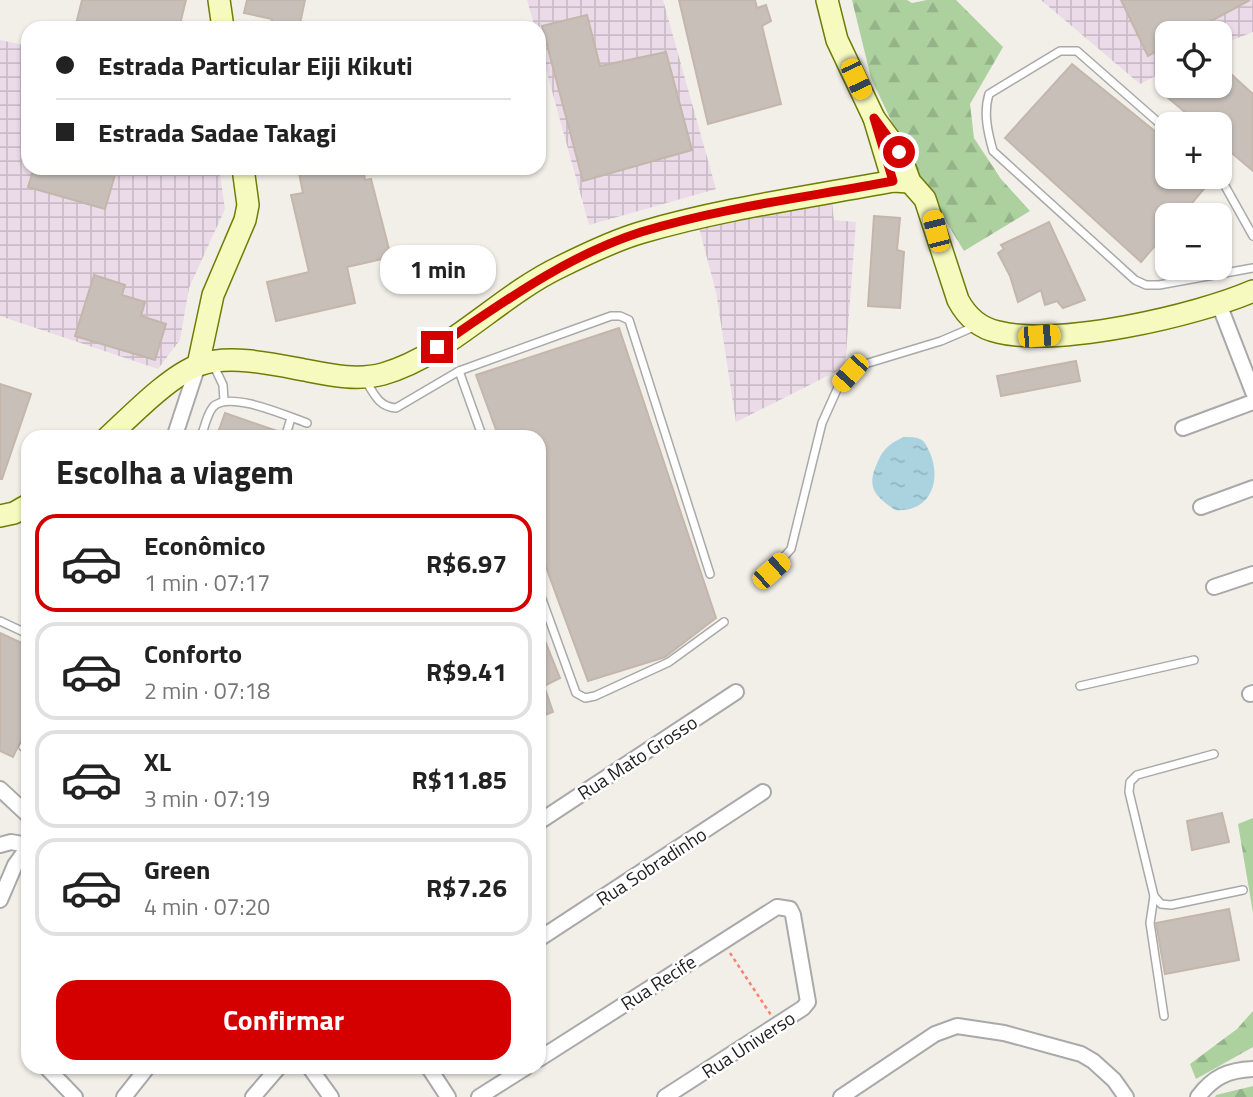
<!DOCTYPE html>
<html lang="pt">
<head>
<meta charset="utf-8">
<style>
  body { margin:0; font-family:"Titillium Web",sans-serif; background:#f2f2f2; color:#222; height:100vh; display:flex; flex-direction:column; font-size:26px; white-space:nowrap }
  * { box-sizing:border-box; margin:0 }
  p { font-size:23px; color:#767676 }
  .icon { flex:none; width:38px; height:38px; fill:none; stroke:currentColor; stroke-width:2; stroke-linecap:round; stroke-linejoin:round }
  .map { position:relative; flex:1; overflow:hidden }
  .side { position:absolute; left:21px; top:430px; width:525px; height:644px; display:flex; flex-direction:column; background:#fff; border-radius:21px; box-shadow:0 2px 5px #0004 }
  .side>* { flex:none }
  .hud { position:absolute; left:21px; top:21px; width:525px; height:154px; border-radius:21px; box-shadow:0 2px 5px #0004; display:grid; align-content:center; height:154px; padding:0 35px; background:#fff }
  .tools { position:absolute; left:1155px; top:21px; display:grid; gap:14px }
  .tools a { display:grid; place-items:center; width:77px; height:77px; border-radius:14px; background:#fff; box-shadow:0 2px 5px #0004; font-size:35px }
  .end { position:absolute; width:32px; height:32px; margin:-16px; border:9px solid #d40000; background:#fff; box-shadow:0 0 0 4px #fff }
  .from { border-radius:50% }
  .bubble { position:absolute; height:49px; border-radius:21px; background:#fff; box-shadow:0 2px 5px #0004; font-size:23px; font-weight:700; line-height:49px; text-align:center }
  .car { position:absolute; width:21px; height:42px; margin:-21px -10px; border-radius:9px; box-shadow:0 0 5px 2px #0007; background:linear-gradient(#f5c518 24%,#345 0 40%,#f5c518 0 76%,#345 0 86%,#f5c518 0) }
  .hud b { display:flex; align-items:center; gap:24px; height:66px; font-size:26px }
  .hud b+b { border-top:2px solid #e0e0e0 }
  .hud i { width:18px; height:18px; background:#222 }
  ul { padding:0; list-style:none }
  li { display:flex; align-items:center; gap:21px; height:98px; margin:0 14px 10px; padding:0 21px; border:4px solid #e0e0e0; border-radius:21px }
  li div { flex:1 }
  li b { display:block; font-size:26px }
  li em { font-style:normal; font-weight:700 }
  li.current { border-color:#d40000 }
  li>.icon { width:63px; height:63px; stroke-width:1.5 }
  h2 { padding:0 35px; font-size:32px; line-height:84px }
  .button { display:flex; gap:14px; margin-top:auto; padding:14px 35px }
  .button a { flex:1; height:80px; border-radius:21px; background:#d40000; color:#fff; font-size:28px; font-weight:700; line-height:80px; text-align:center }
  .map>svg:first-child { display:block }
  .industrial { fill:url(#industrial-grid) }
  .forest { fill:url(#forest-firs) }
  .water { fill:url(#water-ripples) }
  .building { fill:#c7bfb8; stroke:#c4b6ab; stroke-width:2 }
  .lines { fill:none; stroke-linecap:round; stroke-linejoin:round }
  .lane-casing { stroke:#a9a9a9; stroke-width:10 }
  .street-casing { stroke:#a9a9a9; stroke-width:18 }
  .secondary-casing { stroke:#707d05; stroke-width:24 }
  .path { stroke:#fa8072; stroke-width:2.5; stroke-dasharray:3.5 3.5; stroke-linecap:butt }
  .lane { stroke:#fff; stroke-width:7 }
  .street { stroke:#fff; stroke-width:14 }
  .secondary { stroke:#f7fabf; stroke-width:21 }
  .route { stroke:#d40000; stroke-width:9 }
  .labels { text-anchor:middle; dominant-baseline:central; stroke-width:5; stroke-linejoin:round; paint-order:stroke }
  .street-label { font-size:19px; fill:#222; stroke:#fff }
</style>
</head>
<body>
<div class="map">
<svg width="1253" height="1097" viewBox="0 0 1253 1097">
  <defs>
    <pattern id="industrial-grid" width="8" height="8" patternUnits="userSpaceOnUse" patternTransform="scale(1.75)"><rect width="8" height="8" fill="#ebdbe8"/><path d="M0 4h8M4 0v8" fill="none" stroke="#c9bcc7"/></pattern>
    <pattern id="forest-firs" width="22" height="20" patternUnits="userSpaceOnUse" patternTransform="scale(1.75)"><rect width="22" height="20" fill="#add19e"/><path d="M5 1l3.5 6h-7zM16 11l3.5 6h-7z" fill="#95b388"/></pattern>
    <pattern id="water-ripples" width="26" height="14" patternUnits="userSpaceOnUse" patternTransform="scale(1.75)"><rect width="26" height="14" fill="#aad3df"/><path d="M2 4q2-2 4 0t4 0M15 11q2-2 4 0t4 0" fill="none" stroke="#92b5bf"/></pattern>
  </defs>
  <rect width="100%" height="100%" fill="#f2efe9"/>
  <g class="industrial">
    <path d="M 527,0 L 663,0 L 716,189 L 589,225 L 539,44 L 539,28 L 535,28 Z"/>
    <path d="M 1041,0 L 1253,0 L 1253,32 L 1220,45 L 1220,33 L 1167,33 L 1167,70 L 1140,84 Z"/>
    <path d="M 0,40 L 28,46 L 28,168 L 219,168 L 225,209 L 189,288 L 180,340 L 158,369 L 0,316 Z"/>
    <path d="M 832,202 L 834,220 L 856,222 L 845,367 L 736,422 L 716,292 L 699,228 Z"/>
  </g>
  <g class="forest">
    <path d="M 852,0 L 907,0 L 912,3 L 927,0 L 956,0 L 1003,47 L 970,104 L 974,138 L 1001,179 L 1030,211 L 964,251 L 915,171 L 871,78 Z"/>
    <path d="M 1253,818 L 1253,913 L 1238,824 Z"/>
    <path d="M 1253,1011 L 1253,1047 L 1196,1079 L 1190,1064 L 1237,1029 Z"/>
    <path d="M 1253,1086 L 1253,1097 L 1215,1097 L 1216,1095 Z"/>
  </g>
  <path class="water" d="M 904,437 C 910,437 915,437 920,439 C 926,442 927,447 930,453 C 942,481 930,513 895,510 C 872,494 866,486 879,459 C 884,448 892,442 904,437 Z"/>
  <g class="building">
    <path d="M 82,0 L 186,0 L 179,28 L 90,28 L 76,24 Z"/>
    <path d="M 247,0 L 305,0 L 299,28 L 270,28 L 272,19 L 244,13 Z"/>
    <path d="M 679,0 L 755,0 L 757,8 L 766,5 L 771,21 L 762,26 L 781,104 L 708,124 Z"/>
    <path d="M 1121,0 L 1250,0 L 1189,33 L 1167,33 L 1167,45 L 1148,56 Z"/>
    <path d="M 587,15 L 600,66 L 666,52 L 692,150 L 583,181 L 542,26 Z"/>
    <path d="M 1072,64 L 1167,141 L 1167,177 L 1214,177 L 1182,215 L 1167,215 L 1167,232 L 1141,262 L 1005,138 Z"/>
    <path d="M 1220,64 L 1253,94 L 1253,171 L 1220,143 L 1220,124 L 1199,124 L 1161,92 L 1167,86 L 1220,86 Z"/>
    <path d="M 34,168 L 117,168 L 105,209 L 28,187 Z"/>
    <path d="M 298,168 L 363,168 L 365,180 L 371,179 L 391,257 L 347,267 L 355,303 L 276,321 L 267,282 L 309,272 L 291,195 L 303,193 Z"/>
    <path d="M 874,216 L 900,218 L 897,250 L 904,252 L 900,308 L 868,306 Z"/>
    <path d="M 1049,222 L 1085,300 L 1063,308 L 1057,301 L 1045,305 L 1041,290 L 1018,302 L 1010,276 L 998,253 L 1004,249 L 1001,245 Z"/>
    <path d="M 94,275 L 125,285 L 122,295 L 145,302 L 141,316 L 166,324 L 155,360 L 75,336 Z"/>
    <path d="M 619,328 L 716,618 L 665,657 L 588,681 L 539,548 L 539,438 L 499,438 L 476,375 Z"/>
    <path d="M 1076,361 L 1080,381 L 1001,396 L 997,376 Z"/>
    <path d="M 0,384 L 31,394 L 2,479 L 0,479 Z"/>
    <path d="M 225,413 L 280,432 L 279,438 L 216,438 Z"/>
    <path d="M 539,626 L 560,678 L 544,686 L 553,712 L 539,717 Z"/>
    <path d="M 0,633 L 28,646 L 28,725 L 13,757 L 0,751 Z"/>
    <path d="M 1222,813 L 1229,842 L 1192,850 L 1187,821 Z"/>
    <path d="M 1229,909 L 1239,960 L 1165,974 L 1156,923 Z"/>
  </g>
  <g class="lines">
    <defs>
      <g id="lane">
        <path d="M 1167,130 L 1077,51 L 1060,51 L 989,94 C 983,113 988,133 993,151 L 1135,280 L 1146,285 L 1159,285 L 1253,268"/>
        <path d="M 1220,177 L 1253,236"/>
        <path d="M 213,364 L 223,385 L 224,400"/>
        <path d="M 459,371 L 611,316 L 620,316 L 629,320 L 710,574"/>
        <path d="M 366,381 C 374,394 379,407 396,408 L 459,371 L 483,438"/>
        <path d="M 201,438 C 204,428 207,414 213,407 C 229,390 287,416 307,423"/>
        <path d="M 285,438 L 291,418"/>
        <path d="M 771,571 L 791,549 L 822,423 L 839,385 L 850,373 L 865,364 L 941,341 L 976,326"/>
        <path d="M 539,591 L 576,693 L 585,698 L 595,696 L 669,662 L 724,622"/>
        <path d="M 0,621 L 28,634"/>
        <path d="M 1080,686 L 1194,660"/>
        <path d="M 23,747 L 28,740"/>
        <path d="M 1214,754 L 1137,775 L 1130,782 L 1129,792 L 1154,896 L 1161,904 L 1171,905 L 1243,890"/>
        <path d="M 1154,896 L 1150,923 L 1164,1016"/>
      </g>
      <g id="street">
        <path d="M 1219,304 L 1253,392"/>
        <path d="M 1183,428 L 1253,402"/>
        <path d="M 174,438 L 198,365"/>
        <path d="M 1201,507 L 1253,488"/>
        <path d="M 1214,587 L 1253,574"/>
        <path d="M 1250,694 L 1253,693"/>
        <path d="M 0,789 L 28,815"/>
        <path d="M 539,822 L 736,692"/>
        <path d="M 0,845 L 11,842 L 28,845"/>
        <path d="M 0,900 L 15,865 L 28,847"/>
        <path d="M 539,939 L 763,792"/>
        <path d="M 539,1059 L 777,907 L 790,909 L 793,915 L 808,1002 L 803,1008 L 665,1097"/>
        <path d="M 47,1068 L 75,1097"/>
        <path d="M 310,1068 L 331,1097"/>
        <path d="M 429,1068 L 448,1097"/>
        <path d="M 124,1097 L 147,1068"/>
        <path d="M 253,1097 L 278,1068"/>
        <path d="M 479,1097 L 525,1068"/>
        <path d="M 841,1097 L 935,1034 L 957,1026 L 1004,1033 L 1081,1054 L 1093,1061 L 1114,1080 L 1126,1097"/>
        <path d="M 1198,1097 C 1213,1077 1228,1070 1253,1069"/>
      </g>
      <g id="secondary">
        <path d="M 219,0 L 223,28"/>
        <path d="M 827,0 L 837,40 L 874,118 L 893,181"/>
        <path d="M 874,118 L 899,152 L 910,182 L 925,199 L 958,300 C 967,317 979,328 998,332 C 1059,347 1195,316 1253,291"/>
        <path d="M 198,365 L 213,295 L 245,220 L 248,205 L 243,168"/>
        <path d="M 107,438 C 131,416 169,376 199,365 C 229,354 273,364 304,370 C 330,375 357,381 383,374 C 447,356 499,296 560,267 C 586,254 615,240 643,232 C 725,208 809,197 893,181 L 910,182"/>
        <path d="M 0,516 L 14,513 L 28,505"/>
      </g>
    </defs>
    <use href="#lane" class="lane-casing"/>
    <use href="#street" class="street-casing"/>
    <use href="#secondary" class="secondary-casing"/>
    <path class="path" d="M 730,953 L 771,1015"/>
    <use href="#lane" class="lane"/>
    <use href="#street" class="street"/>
    <use href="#secondary" class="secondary"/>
  </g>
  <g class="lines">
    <path class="route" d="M 437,347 C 502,303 566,256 641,232 C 723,207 809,197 893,181 L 874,118 L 899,152"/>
  </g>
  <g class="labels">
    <g class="street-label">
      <text transform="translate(637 757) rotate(-33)">Rua Mato Grosso</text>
      <text transform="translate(651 866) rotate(-33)">Rua Sobradinho</text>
      <text transform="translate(658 982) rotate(-33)">Rua Recife</text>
      <text transform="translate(748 1044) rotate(-33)">Rua Universo</text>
    </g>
  </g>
</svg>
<div class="tools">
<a><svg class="icon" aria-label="locate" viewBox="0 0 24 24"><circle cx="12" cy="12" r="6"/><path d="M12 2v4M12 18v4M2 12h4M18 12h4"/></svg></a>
<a>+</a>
<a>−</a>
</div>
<i class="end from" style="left:899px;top:152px"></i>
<i class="end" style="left:437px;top:347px"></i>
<div class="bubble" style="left:380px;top:245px;width:116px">1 min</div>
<i class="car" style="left:856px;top:79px;rotate:155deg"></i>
<i class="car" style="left:936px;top:231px;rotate:346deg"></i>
<i class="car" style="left:1039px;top:336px;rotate:85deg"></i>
<i class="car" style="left:850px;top:373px;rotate:222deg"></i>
<i class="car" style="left:771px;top:571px;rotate:48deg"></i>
<div class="hud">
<b><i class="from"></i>Estrada Particular Eiji Kikuti</b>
<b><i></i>Estrada Sadae Takagi</b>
</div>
<section class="side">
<h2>Escolha a viagem</h2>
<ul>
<li class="current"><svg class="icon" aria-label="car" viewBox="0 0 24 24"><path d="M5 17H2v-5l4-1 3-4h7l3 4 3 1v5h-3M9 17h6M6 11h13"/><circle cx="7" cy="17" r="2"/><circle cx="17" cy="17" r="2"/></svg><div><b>Econômico</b><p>1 min · 07:17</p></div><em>R$6.97</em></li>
<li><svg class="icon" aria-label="car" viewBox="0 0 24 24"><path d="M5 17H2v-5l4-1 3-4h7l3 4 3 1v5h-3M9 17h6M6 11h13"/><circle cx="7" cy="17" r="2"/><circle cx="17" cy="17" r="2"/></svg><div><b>Conforto</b><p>2 min · 07:18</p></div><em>R$9.41</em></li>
<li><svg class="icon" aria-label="car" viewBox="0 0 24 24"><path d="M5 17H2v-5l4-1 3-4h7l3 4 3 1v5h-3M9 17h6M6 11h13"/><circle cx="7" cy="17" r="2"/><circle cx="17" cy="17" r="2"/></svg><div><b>XL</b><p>3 min · 07:19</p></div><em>R$11.85</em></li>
<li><svg class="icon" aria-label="car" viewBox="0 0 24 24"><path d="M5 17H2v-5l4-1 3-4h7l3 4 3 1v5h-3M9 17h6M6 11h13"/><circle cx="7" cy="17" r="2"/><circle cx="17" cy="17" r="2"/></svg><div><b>Green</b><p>4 min · 07:20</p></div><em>R$7.26</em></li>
</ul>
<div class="button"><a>Confirmar</a></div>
</section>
</div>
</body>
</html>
